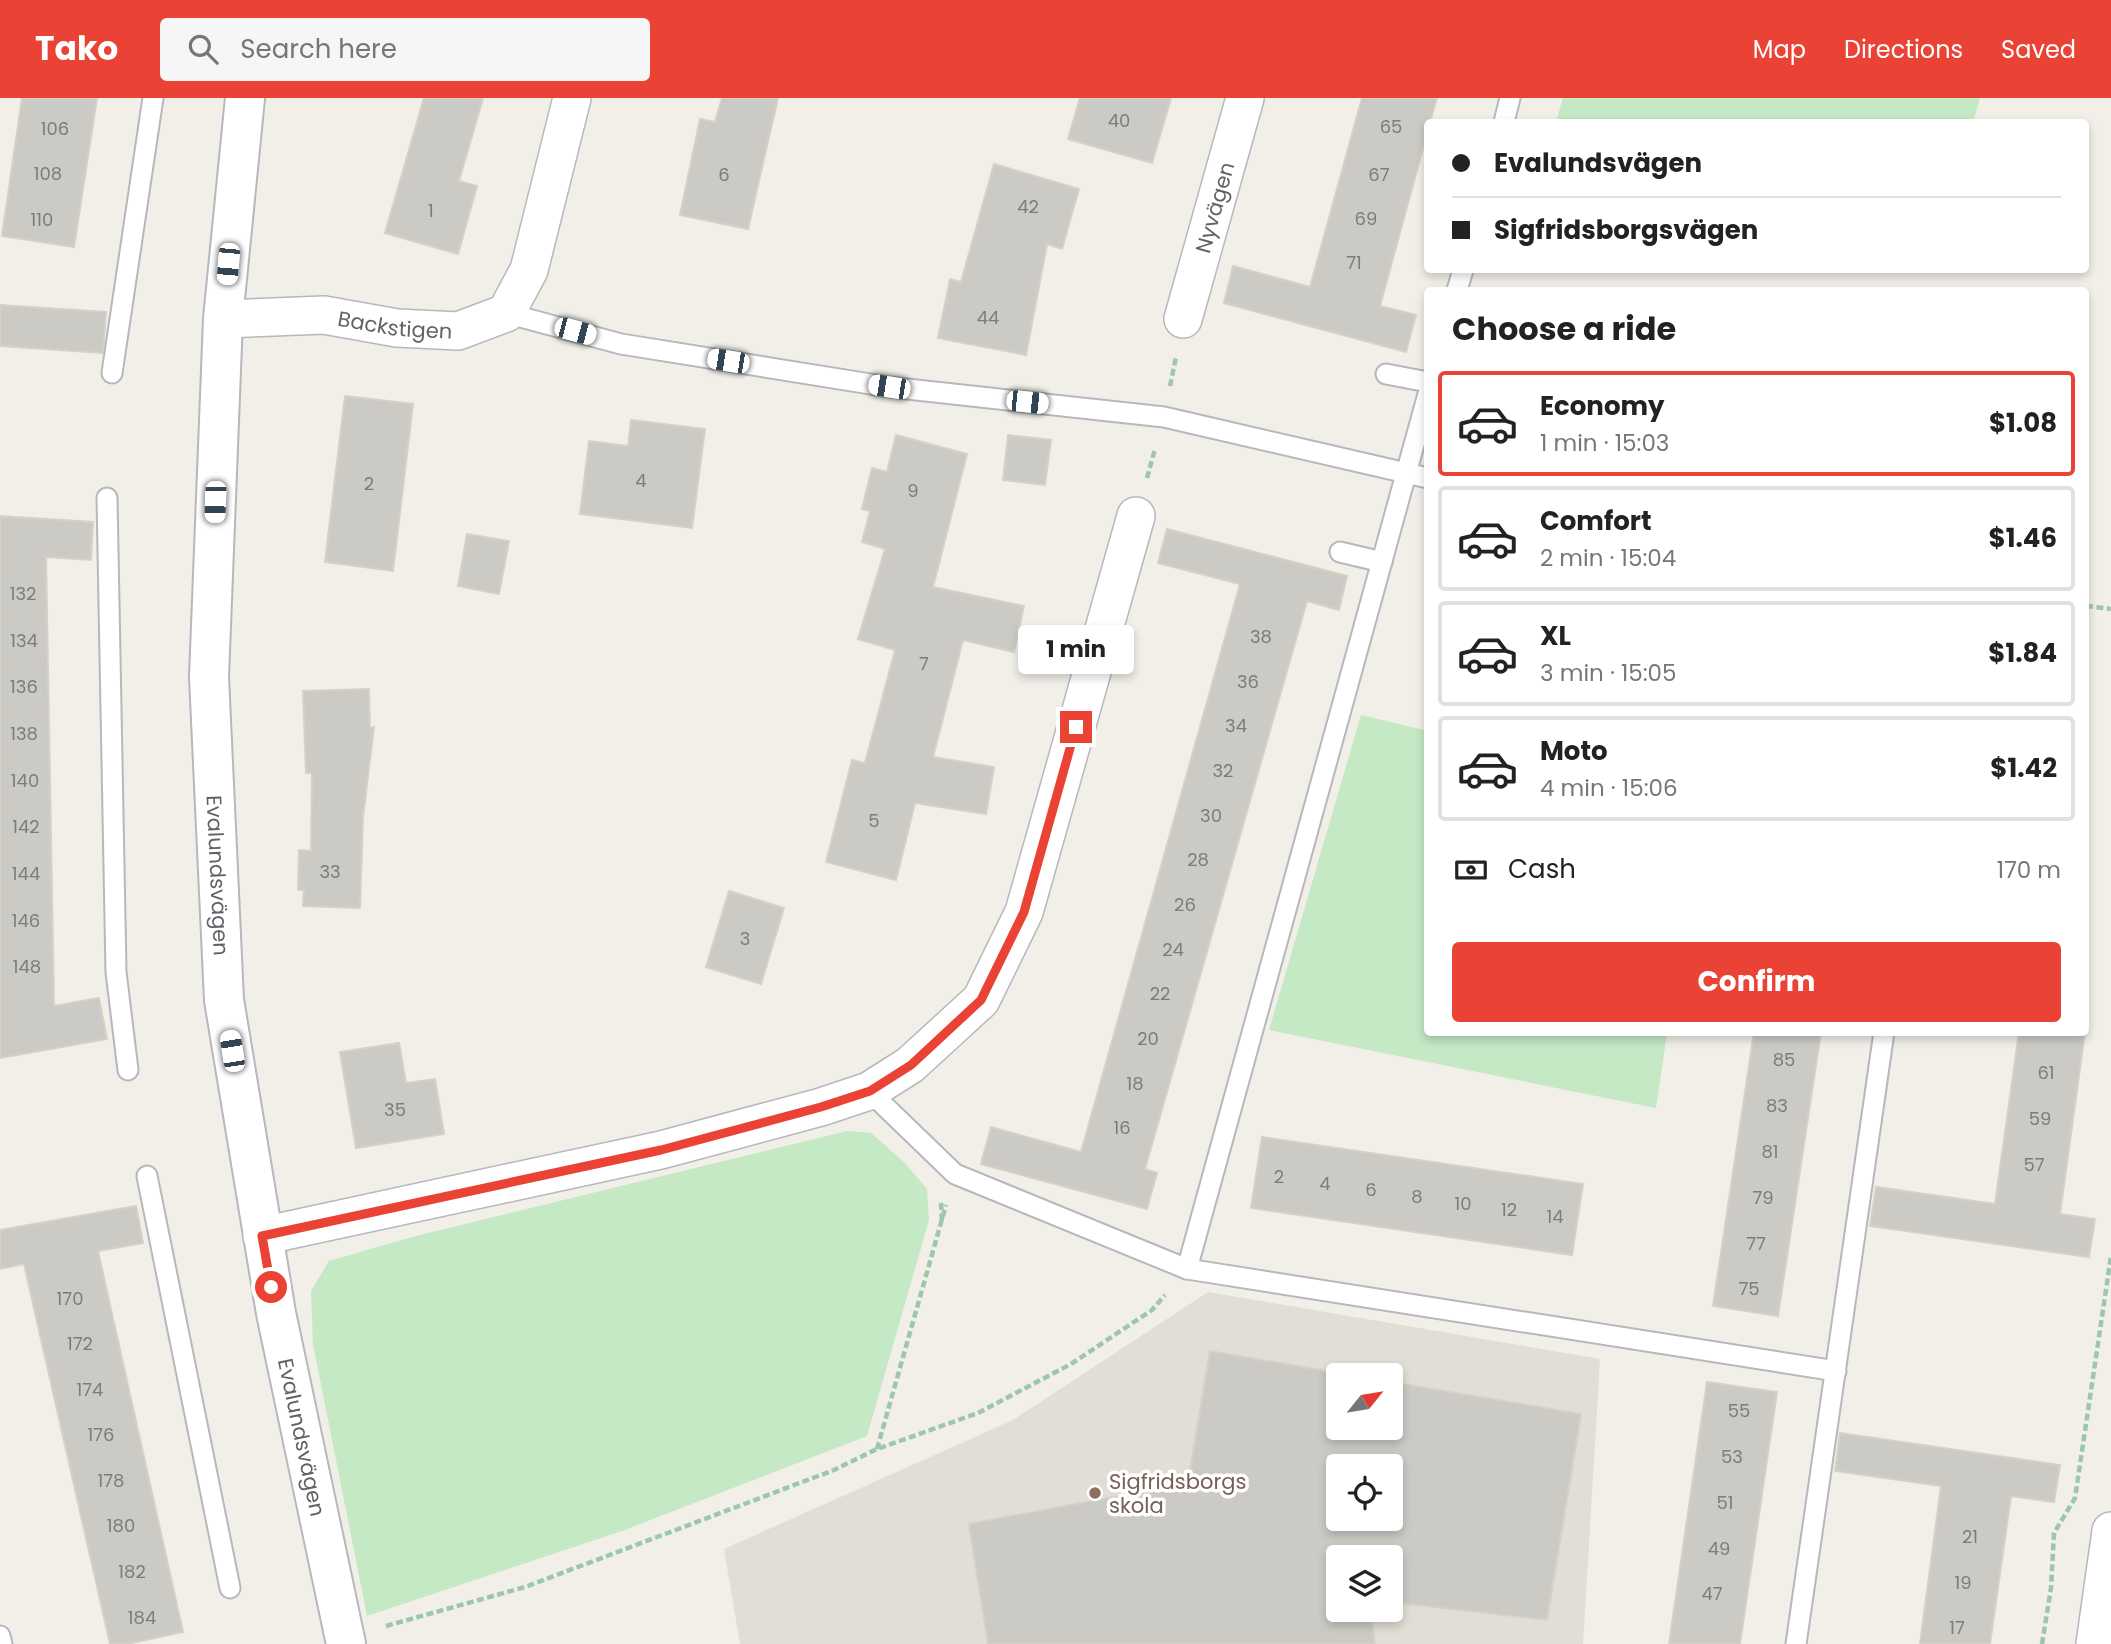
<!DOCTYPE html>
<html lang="en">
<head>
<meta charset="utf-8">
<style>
  body { margin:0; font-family:Poppins,sans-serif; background:#f6f6f6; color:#222; height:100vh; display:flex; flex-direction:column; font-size:26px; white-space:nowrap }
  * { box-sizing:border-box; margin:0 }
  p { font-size:23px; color:#767676 }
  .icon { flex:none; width:38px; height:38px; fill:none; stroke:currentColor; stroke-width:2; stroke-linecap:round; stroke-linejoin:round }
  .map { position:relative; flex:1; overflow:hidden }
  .sheet { position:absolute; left:1424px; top:189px; width:665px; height:749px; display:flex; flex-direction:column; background:#fff; border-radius:7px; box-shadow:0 4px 10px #0003 }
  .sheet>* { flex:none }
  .guide { position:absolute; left:1424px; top:21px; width:665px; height:154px; border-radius:7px; box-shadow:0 4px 10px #0003; display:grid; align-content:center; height:154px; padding:0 28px; background:#fff }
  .needle { width:46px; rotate:60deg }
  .fabs { position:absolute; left:1326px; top:1265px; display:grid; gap:14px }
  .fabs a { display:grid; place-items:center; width:77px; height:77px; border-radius:7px; background:#fff; box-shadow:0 4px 10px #0003; font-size:35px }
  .end { position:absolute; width:32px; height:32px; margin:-16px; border:9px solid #ea4335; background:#fff; box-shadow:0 0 0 4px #fff }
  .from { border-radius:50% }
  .bubble { position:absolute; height:49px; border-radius:7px; background:#fff; box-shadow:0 4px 10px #0003; font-size:23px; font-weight:700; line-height:49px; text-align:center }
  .car { position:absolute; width:21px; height:42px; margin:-21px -10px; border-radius:9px; box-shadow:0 0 5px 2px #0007; background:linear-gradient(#fff 24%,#345 0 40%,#fff 0 76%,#345 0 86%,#fff 0) }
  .guide b { display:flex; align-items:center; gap:24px; height:66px; font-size:26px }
  .guide b+b { border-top:2px solid #e0e0e0 }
  .guide i { width:18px; height:18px; background:#222 }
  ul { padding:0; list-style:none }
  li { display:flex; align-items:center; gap:21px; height:105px; margin:0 14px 10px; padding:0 14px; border:4px solid #e0e0e0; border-radius:7px }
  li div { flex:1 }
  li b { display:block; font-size:26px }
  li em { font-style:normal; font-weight:700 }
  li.selected { border-color:#ea4335 }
  li>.icon { width:63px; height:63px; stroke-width:1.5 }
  h2 { padding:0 28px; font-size:32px; line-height:84px }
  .pay { display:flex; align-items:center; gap:18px; height:77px; padding:0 28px; font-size:26px }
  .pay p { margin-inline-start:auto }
  .action { display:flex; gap:14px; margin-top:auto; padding:14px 28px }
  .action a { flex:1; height:80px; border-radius:7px; background:#ea4335; color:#fff; font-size:28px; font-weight:700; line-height:80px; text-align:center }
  header { display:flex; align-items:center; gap:42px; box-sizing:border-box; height:98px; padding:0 35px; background:#ea4335; color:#fff }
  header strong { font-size:33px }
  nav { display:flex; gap:38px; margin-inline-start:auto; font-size:24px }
  .search { width:490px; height:63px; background:#f6f6f6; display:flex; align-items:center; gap:18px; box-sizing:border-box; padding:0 24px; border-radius:7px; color:#767676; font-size:26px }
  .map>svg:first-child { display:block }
  .education { fill:#e1ded6; fill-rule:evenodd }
  .green { fill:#c5e8c5 }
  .building { fill:#cccac5; stroke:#d6d1c6; stroke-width:2; fill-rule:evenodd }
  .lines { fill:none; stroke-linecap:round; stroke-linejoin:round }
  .service-casing { stroke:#b5b8bc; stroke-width:23 }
  .minor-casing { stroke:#b5b8bc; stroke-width:40 }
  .tertiary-casing { stroke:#b5b8bc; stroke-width:42 }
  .path { stroke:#9cc7a9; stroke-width:4.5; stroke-dasharray:7 3.5; stroke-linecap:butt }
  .service { stroke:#fff; stroke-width:19 }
  .minor { stroke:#fff; stroke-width:37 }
  .tertiary { stroke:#fff; stroke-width:38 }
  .route { stroke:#ea4335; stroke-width:9 }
  .education-dot { fill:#8d6e63; stroke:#fff; stroke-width:2.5 }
  .labels { text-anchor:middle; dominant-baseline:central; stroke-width:7; stroke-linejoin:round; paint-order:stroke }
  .number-label { font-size:18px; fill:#7a7d7f }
  .street-label { font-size:21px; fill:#5f6368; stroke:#fff }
  .education-label { font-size:21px; fill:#785e54; stroke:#fff; text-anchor:start }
</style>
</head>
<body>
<header>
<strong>Tako</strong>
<div class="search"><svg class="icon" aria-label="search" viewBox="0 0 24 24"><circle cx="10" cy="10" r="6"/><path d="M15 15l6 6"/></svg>Search here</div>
<nav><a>Map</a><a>Directions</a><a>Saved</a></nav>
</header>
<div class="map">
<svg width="2111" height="1546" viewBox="0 0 2111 1546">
  <rect width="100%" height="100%" fill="#f1efe8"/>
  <path class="education" d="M 1208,1194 L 1600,1261 L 1583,1546 L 740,1546 L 724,1451 L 1013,1322 ZM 1339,1278 L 1391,1278 L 1391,1330 L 1339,1330 ZM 1339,1368 L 1391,1368 L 1391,1421 L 1339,1421 ZM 1339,1460 L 1391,1460 L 1391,1512 L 1339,1512 Z"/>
  <g class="green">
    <path d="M 1563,0 L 1980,0 L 1973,24 L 1556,24 Z"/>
    <path d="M 1361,617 L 1428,633 L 1428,934 L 1667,935 L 1656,1010 L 1269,932 Z"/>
    <path d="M 847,1033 L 871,1035 L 905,1065 L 927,1091 L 929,1122 L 867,1338 L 622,1433 L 367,1518 L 313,1246 L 311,1193 L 329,1163 L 412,1139 Z"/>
  </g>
  <g class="building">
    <path d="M 22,0 L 97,0 L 74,149 L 2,138 Z"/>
    <path d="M 424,0 L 483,0 L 459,83 L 477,88 L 458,156 L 385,135 Z"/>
    <path d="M 722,0 L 778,0 L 748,131 L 680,117 L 700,21 L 715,24 Z"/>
    <path d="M 1080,0 L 1171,0 L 1152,65 L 1068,41 Z"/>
    <path d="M 1362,0 L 1437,0 L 1430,24 L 1428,24 L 1428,32 L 1380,208 L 1416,217 L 1406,254 L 1224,205 L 1233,168 L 1310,189 Z"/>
    <path d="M 994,66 L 1079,91 L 1062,151 L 1047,146 L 1026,257 L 938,240 L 950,181 L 961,184 Z"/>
    <path d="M 0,207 L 106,214 L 103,255 L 0,248 Z"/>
    <path d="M 345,298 L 413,306 L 393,473 L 325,464 Z"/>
    <path d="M 631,322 L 705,331 L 692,430 L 580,416 L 589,343 L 628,348 Z"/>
    <path d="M 896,337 L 967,356 L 933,489 L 1024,508 L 1014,554 L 963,542 L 933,659 L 994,669 L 986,716 L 915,705 L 896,782 L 826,764 L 852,662 L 865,665 L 895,552 L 858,541 L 885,451 L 862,444 L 870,413 L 862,411 L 872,370 L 887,374 Z"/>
    <path d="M 1008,337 L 1051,342 L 1045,387 L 1003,382 Z"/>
    <path d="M 0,418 L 93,424 L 91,462 L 46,459 L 54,908 L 99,900 L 107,941 L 0,960 Z"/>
    <path d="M 1167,431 L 1347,478 L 1339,512 L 1307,503 L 1145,1071 L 1157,1075 L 1147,1111 L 981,1066 L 991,1029 L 1081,1054 L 1240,486 L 1158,465 Z"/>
    <path d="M 467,436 L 509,443 L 499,496 L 458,488 Z"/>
    <path d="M 369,591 L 370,630 L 374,629 L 363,719 L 360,810 L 303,808 L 304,792 L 298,792 L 299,752 L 311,753 L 312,675 L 306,675 L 303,593 Z"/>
    <path d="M 729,793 L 784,810 L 761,886 L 706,869 Z"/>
    <path d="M 1754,934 L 1821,934 L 1778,1218 L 1713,1208 Z"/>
    <path d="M 2019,934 L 2085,934 L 2060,1116 L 2095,1121 L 2089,1159 L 1870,1128 L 1876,1089 L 1995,1106 Z"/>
    <path d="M 399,945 L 406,985 L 435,981 L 444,1036 L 356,1050 L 340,954 Z"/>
    <path d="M 1262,1039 L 1583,1086 L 1572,1157 L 1251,1110 Z"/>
    <path d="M 136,1108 L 143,1145 L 98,1153 L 183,1534 L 127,1546 L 110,1546 L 24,1166 L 0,1171 L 0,1132 Z"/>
    <path d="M 1210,1253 L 1355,1278 L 1339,1278 L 1339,1330 L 1391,1330 L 1391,1284 L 1581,1316 L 1547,1522 L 1391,1504 L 1391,1460 L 1339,1460 L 1339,1512 L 1371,1512 L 1375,1546 L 988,1546 L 969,1426 L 1188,1385 ZM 1339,1368 L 1391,1368 L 1391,1421 L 1339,1421 Z"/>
    <path d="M 1707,1284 L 1777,1294 L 1740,1546 L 1669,1546 Z"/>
    <path d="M 1840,1335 L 2060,1367 L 2054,1404 L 2011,1398 L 1990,1546 L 1920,1546 L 1941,1388 L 1835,1373 Z"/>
  </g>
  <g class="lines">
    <defs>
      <g id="service">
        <path d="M 1504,24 L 1510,0"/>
        <path d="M 1457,192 L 1463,172"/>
        <path d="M 506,215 L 621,246 L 889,289 L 1164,319 L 1428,380"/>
        <path d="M 112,275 L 153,0"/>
        <path d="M 1386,276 L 1428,284"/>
        <path d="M 107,400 L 116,874 L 128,972"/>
        <path d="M 1340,454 L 1382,464"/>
        <path d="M 869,993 L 955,1076 L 1187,1171 L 1836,1273"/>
        <path d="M 147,1078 L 230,1490"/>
        <path d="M 1187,1171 L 1428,296"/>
        <path d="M 0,1538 L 2,1546"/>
        <path d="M 1796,1546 L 1884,934"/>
      </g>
      <g id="minor">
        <path id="s1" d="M 223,221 L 324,217 L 397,230 L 458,233 L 506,215 L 529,172 L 572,0"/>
        <path id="s2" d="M 1183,221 L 1245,0"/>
        <path d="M 262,1138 L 661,1052 L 821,1009 L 869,993 L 910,967 L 981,902 L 1024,814 L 1136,418"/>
        <path d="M 2095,1546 L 2111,1433"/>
      </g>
      <g id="tertiary">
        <path id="s3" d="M 245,0 L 223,221 L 209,579 L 224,902 L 276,1215 L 346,1546"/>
      </g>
    </defs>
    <use href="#service" class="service-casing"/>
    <use href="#minor" class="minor-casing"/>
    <use href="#tertiary" class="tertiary-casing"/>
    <g class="path">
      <path d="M 1170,288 L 1176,259"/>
      <path d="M 1147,380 L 1155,351"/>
      <path d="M 2086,508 L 2111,511"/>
      <path d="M 941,1105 L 942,1122"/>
      <path d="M 877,1351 L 946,1107"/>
      <path d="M 386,1528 L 525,1489 L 834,1372 L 877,1351 L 978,1315 L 1071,1266 L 1152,1212 L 1165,1197"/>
      <path d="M 2042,1546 L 2051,1490 L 2054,1435 L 2075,1400 L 2111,1158"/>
    </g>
    <use href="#service" class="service"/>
    <use href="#minor" class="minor"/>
    <use href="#tertiary" class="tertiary"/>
  </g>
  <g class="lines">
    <path class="route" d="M 271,1189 L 262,1138 L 661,1052 L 821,1009 L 870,993 L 911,967 L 981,902 L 1024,814 L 1076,629"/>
  </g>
  <circle class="education-dot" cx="1095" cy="1395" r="7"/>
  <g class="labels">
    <g class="number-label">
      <text x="1119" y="22">40</text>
      <text x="1391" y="28">65</text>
      <text x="55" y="30">106</text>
      <text x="48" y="75">108</text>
      <text x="724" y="76">6</text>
      <text x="1379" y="76">67</text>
      <text x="1028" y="108">42</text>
      <text x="431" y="112">1</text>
      <text x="1366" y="120">69</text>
      <text x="42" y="121">110</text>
      <text x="1354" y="164">71</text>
      <text x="988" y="219">44</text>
      <text x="641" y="382">4</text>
      <text x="369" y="385">2</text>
      <text x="913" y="392">9</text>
      <text x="23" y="495">132</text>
      <text x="1261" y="538">38</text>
      <text x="24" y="542">134</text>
      <text x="924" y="565">7</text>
      <text x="1248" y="583">36</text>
      <text x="24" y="588">136</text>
      <text x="1236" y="627">34</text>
      <text x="24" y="635">138</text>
      <text x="1223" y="672">32</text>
      <text x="25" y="682">140</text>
      <text x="1211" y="717">30</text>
      <text x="874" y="722">5</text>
      <text x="26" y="728">142</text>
      <text x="1198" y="761">28</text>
      <text x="330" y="773">33</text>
      <text x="26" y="775">144</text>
      <text x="1185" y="806">26</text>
      <text x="26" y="822">146</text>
      <text x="745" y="840">3</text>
      <text x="1173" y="851">24</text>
      <text x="27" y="868">148</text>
      <text x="1160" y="895">22</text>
      <text x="1148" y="940">20</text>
      <text x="1784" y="961">85</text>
      <text x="2046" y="974">61</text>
      <text x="1135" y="985">18</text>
      <text x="1777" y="1007">83</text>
      <text x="395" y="1011">35</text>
      <text x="2040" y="1020">59</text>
      <text x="1122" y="1029">16</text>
      <text x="1770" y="1053">81</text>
      <text x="2034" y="1066">57</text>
      <text x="1279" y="1078">2</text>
      <text x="1325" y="1085">4</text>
      <text x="1371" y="1091">6</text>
      <text x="1417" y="1098">8</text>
      <text x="1763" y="1099">79</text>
      <text x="1463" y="1105">10</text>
      <text x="1509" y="1111">12</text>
      <text x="1555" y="1118">14</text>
      <text x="1756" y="1145">77</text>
      <text x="1749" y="1190">75</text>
      <text x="70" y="1200">170</text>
      <text x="80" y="1245">172</text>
      <text x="90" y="1291">174</text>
      <text x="1739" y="1312">55</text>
      <text x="101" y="1336">176</text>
      <text x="1732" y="1358">53</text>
      <text x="111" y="1382">178</text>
      <text x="1725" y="1404">51</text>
      <text x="121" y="1427">180</text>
      <text x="1970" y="1438">21</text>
      <text x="1719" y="1450">49</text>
      <text x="132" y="1473">182</text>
      <text x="1963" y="1484">19</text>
      <text x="1712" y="1495">47</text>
      <text x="142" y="1519">184</text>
      <text x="1957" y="1529">17</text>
    </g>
    <g class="street-label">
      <text stroke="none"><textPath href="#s2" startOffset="116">Nyvägen</textPath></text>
      <text stroke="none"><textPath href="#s1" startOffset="173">Backstigen</textPath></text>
      <text stroke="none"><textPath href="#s3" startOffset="779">Evalundsvägen</textPath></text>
      <text stroke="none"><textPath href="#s3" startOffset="1348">Evalundsvägen</textPath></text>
    </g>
    <g class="education-label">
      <text x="1109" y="1383">Sigfridsborgs<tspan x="1109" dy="24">skola</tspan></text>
    </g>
  </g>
</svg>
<div class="fabs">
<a><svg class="needle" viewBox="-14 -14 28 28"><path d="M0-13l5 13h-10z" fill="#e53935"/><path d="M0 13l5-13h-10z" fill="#767676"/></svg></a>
<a><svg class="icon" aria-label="locate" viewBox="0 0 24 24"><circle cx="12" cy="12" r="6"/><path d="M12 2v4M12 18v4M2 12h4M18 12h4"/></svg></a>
<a><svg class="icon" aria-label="layers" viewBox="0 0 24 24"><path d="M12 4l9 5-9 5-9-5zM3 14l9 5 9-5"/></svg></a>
</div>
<i class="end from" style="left:271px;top:1189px"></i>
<i class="end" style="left:1076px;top:629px"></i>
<div class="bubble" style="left:1018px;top:527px;width:116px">1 min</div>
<i class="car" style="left:228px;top:166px;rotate:185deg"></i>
<i class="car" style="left:575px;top:233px;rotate:105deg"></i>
<i class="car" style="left:728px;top:263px;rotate:279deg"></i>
<i class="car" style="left:889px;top:289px;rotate:279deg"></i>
<i class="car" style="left:1027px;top:304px;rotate:96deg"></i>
<i class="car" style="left:215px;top:404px;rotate:182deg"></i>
<i class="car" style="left:232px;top:953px;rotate:351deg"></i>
<div class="guide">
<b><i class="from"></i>Evalundsvägen</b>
<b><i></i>Sigfridsborgsvägen</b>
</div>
<section class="sheet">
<h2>Choose a ride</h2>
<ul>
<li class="selected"><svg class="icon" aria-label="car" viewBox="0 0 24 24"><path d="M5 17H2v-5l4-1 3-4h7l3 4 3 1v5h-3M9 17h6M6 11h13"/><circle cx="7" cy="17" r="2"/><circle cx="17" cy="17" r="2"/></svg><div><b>Economy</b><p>1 min · 15:03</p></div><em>$1.08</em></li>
<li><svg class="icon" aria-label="car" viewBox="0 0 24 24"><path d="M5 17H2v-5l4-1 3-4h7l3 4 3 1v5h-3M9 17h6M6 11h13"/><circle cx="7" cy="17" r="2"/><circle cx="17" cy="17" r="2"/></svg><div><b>Comfort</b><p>2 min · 15:04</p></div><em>$1.46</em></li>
<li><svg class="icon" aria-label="car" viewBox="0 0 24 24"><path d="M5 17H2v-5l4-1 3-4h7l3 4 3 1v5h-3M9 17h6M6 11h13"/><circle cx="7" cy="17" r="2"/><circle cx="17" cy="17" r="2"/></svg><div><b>XL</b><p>3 min · 15:05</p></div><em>$1.84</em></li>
<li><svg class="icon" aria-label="car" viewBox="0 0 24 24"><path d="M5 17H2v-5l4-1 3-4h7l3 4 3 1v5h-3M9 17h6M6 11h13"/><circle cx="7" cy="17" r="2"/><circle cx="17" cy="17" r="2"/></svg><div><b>Moto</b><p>4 min · 15:06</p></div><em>$1.42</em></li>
</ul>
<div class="pay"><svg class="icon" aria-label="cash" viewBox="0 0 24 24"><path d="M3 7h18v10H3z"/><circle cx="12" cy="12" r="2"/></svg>Cash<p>170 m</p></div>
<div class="action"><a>Confirm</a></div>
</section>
</div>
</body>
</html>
